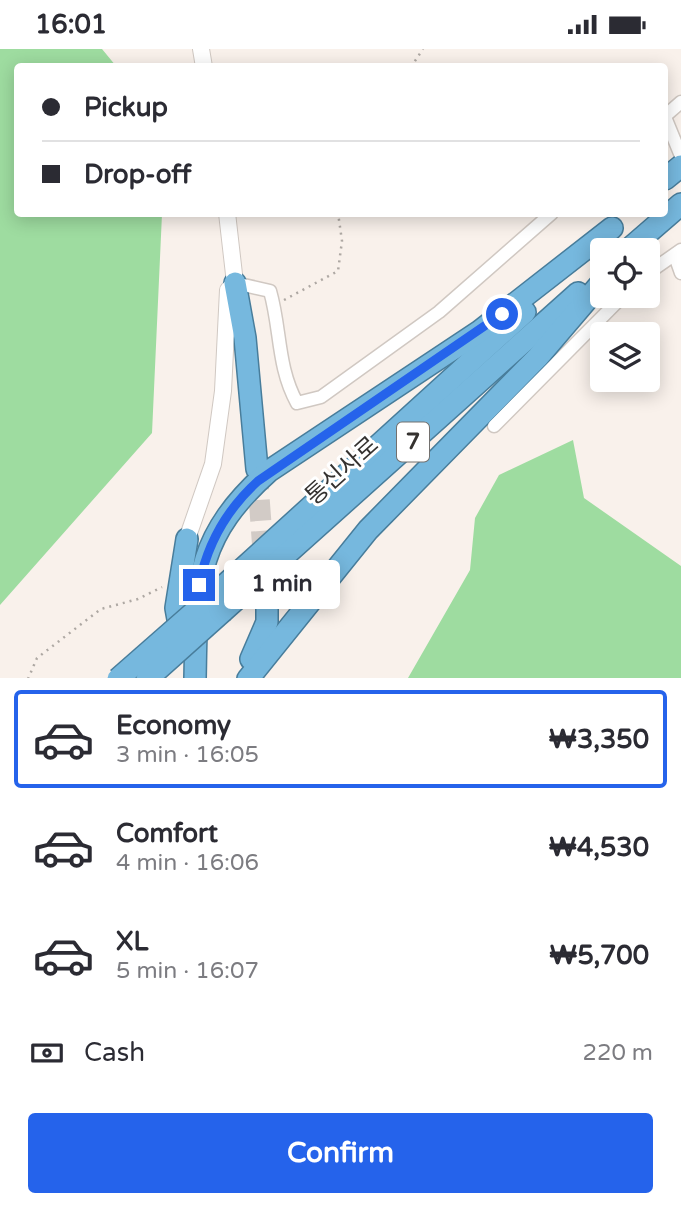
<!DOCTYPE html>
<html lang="en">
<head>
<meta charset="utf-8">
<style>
  body { margin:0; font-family:"Varela Round","Noto Sans KR",sans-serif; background:#f2f2f3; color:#2b2b33; height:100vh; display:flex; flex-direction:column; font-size:26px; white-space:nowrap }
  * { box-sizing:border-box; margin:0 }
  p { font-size:23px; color:#7c7c81 }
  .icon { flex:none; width:38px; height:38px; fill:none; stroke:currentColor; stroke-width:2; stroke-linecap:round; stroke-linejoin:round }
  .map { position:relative; height:629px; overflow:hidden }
  .drawer { display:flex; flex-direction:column; background:#fff; flex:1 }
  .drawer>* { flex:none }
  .guide { position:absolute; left:14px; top:14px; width:654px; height:154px; border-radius:7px; box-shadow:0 4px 18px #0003; display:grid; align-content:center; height:154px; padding:0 28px; background:#fff }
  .controls { position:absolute; left:590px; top:189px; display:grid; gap:14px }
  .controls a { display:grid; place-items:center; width:70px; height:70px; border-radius:7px; background:#fff; box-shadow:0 4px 18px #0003; font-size:35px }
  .end { position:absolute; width:32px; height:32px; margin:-16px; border:9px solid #2563eb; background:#fff; box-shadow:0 0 0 4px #fff }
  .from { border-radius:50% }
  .bubble { position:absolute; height:49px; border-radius:7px; background:#fff; box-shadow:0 4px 18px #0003; font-size:23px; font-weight:700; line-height:49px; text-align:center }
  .guide b { display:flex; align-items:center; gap:24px; height:66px; font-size:26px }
  .guide b+b { border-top:2px solid #e1e1e2 }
  .guide i { width:18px; height:18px; background:#2b2b33 }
  ul { padding:12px 0 0; list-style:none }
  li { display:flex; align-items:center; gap:21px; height:98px; margin:0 14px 10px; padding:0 14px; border:4px solid transparent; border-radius:7px }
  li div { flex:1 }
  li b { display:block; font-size:26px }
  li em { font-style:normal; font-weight:700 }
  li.on { border-color:#2563eb }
  li>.icon { width:63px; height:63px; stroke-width:1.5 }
  .pay { display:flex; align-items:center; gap:18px; height:77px; padding:0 28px; font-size:26px }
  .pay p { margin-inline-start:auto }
  .button { display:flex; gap:14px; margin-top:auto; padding:14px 28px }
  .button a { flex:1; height:80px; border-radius:7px; background:#2563eb; color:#fff; font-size:28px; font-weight:700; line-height:80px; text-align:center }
  .status { display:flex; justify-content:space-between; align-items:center; height:49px; padding:0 35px; background:#fff; direction:ltr }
  .status svg { height:19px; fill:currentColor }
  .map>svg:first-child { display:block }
  .green { fill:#9edca0 }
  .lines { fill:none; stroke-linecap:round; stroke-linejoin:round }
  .trunk-tunnel { stroke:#d2cbc6; stroke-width:21; stroke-dasharray:21 10; stroke-linecap:butt }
  .minor-casing { stroke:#d0c8c2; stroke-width:15 }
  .tertiary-casing { stroke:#d0c8c2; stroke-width:18 }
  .trunk-casing { stroke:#487d9b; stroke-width:24 }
  .path { stroke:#aea8a3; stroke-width:2.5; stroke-dasharray:2 5; stroke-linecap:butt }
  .minor { stroke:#fff; stroke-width:12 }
  .tertiary { stroke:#fff; stroke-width:16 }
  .trunk { stroke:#76b8de; stroke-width:21 }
  .trunk-bridge-casing { stroke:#487d9b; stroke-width:24; stroke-linecap:butt }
  .trunk-bridge { stroke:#76b8de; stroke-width:21 }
  .route { stroke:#2563eb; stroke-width:9 }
  .labels { text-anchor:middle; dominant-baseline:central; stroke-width:6; stroke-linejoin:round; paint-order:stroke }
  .shield { fill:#fff; stroke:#72706e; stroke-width:2 }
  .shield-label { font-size:23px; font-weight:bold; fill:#353230 }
  .street-label { font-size:24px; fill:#353230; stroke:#fff }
</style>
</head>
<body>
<div class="status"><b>16:01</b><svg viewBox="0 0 49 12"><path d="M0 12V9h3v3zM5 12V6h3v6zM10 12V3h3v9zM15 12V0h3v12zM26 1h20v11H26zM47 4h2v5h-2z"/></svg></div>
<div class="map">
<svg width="681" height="630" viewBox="0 0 681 630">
  <rect width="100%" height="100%" fill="#f9f1eb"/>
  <g class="green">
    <path d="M 0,0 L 102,0 L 116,17 L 18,18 L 18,164 L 162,165 L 152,384 L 0,556 Z"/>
    <path d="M 573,391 L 584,449 L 681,517 L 681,629 L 408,629 L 470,521 L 475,469 L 499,426 Z"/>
  </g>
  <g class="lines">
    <path class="trunk-tunnel" d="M 257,420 L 267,557"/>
    <defs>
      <g id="minor">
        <path d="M 665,67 L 681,53"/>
        <path d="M 665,68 L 681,107"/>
        <path d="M 675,207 L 681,224"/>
        <path d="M 648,224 L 681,201"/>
        <path d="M 235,234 L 270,242 C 281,280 277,318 297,354 L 321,348 L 439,263 L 552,164"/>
        <path d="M 494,377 L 623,247"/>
      </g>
      <g id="tertiary">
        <path d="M 201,0 L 204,18"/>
        <path d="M 187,490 L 213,415 L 223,342 L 228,241 L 235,234 L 227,164"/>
      </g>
      <g id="trunk">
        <path d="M 665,130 L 681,117"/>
        <path d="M 628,201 L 681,155"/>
        <path d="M 235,234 L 245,289 L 257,420"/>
        <path d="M 216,544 L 525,263"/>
        <path d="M 223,562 L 578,244"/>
        <path d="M 182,592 L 176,559 L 187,490"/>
        <path d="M 251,610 L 267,573 L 267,557"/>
        <path d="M 195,630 C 197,535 193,490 269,422 L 480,282 L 612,179"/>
        <path d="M 248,630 L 368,481 L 538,308 L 602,233"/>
      </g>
    </defs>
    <use href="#minor" class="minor-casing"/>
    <use href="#tertiary" class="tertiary-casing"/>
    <use href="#trunk" class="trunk-casing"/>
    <g class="path">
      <path d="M 411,18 L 423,0"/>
      <path d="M 284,251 L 338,222 L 342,192 L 338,164"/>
      <path d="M 28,630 L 37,609 L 101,560 L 138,550 L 162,538"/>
    </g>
    <use href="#minor" class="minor"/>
    <use href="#tertiary" class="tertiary"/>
    <use href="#trunk" class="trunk"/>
    <defs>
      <g id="trunk-bridge">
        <path d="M 118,630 L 216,544"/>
        <path d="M 147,630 L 223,562"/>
      </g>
    </defs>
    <use href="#trunk-bridge" class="trunk-bridge-casing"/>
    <use href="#trunk-bridge" class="trunk-bridge"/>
  </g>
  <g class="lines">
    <path class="route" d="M 199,536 C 207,496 227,460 258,432 L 502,265"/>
  </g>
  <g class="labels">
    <rect class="shield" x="397" y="373.5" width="32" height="39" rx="5"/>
    <g class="shield-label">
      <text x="413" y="393">7</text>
    </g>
    <g class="street-label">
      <text transform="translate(342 422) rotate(-42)">통신사로</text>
    </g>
  </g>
</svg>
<div class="controls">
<a><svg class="icon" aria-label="locate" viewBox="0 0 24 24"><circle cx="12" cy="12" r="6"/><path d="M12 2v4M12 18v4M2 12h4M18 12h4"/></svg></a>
<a><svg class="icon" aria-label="layers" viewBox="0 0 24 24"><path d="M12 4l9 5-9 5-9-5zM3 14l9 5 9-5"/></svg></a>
</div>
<i class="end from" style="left:502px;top:265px"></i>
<i class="end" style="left:199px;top:536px"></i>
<div class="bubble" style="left:224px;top:511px;width:116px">1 min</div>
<div class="guide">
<b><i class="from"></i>Pickup</b>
<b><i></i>Drop-off</b>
</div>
</div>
<section class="drawer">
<ul>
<li class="on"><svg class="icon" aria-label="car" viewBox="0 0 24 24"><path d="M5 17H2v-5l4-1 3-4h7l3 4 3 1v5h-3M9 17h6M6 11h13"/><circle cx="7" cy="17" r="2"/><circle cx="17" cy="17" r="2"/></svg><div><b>Economy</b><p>3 min · 16:05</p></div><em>₩3,350</em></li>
<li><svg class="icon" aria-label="car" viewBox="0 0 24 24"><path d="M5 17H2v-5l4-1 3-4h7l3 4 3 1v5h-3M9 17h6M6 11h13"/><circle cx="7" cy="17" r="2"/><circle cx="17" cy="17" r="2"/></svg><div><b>Comfort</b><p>4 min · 16:06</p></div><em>₩4,530</em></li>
<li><svg class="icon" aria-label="car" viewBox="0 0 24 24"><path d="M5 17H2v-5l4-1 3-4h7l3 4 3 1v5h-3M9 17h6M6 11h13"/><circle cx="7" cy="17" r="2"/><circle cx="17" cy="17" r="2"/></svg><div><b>XL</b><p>5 min · 16:07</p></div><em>₩5,700</em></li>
</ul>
<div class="pay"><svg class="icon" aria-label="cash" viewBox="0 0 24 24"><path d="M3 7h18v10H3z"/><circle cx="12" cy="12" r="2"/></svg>Cash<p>220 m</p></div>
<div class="button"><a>Confirm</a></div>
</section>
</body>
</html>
